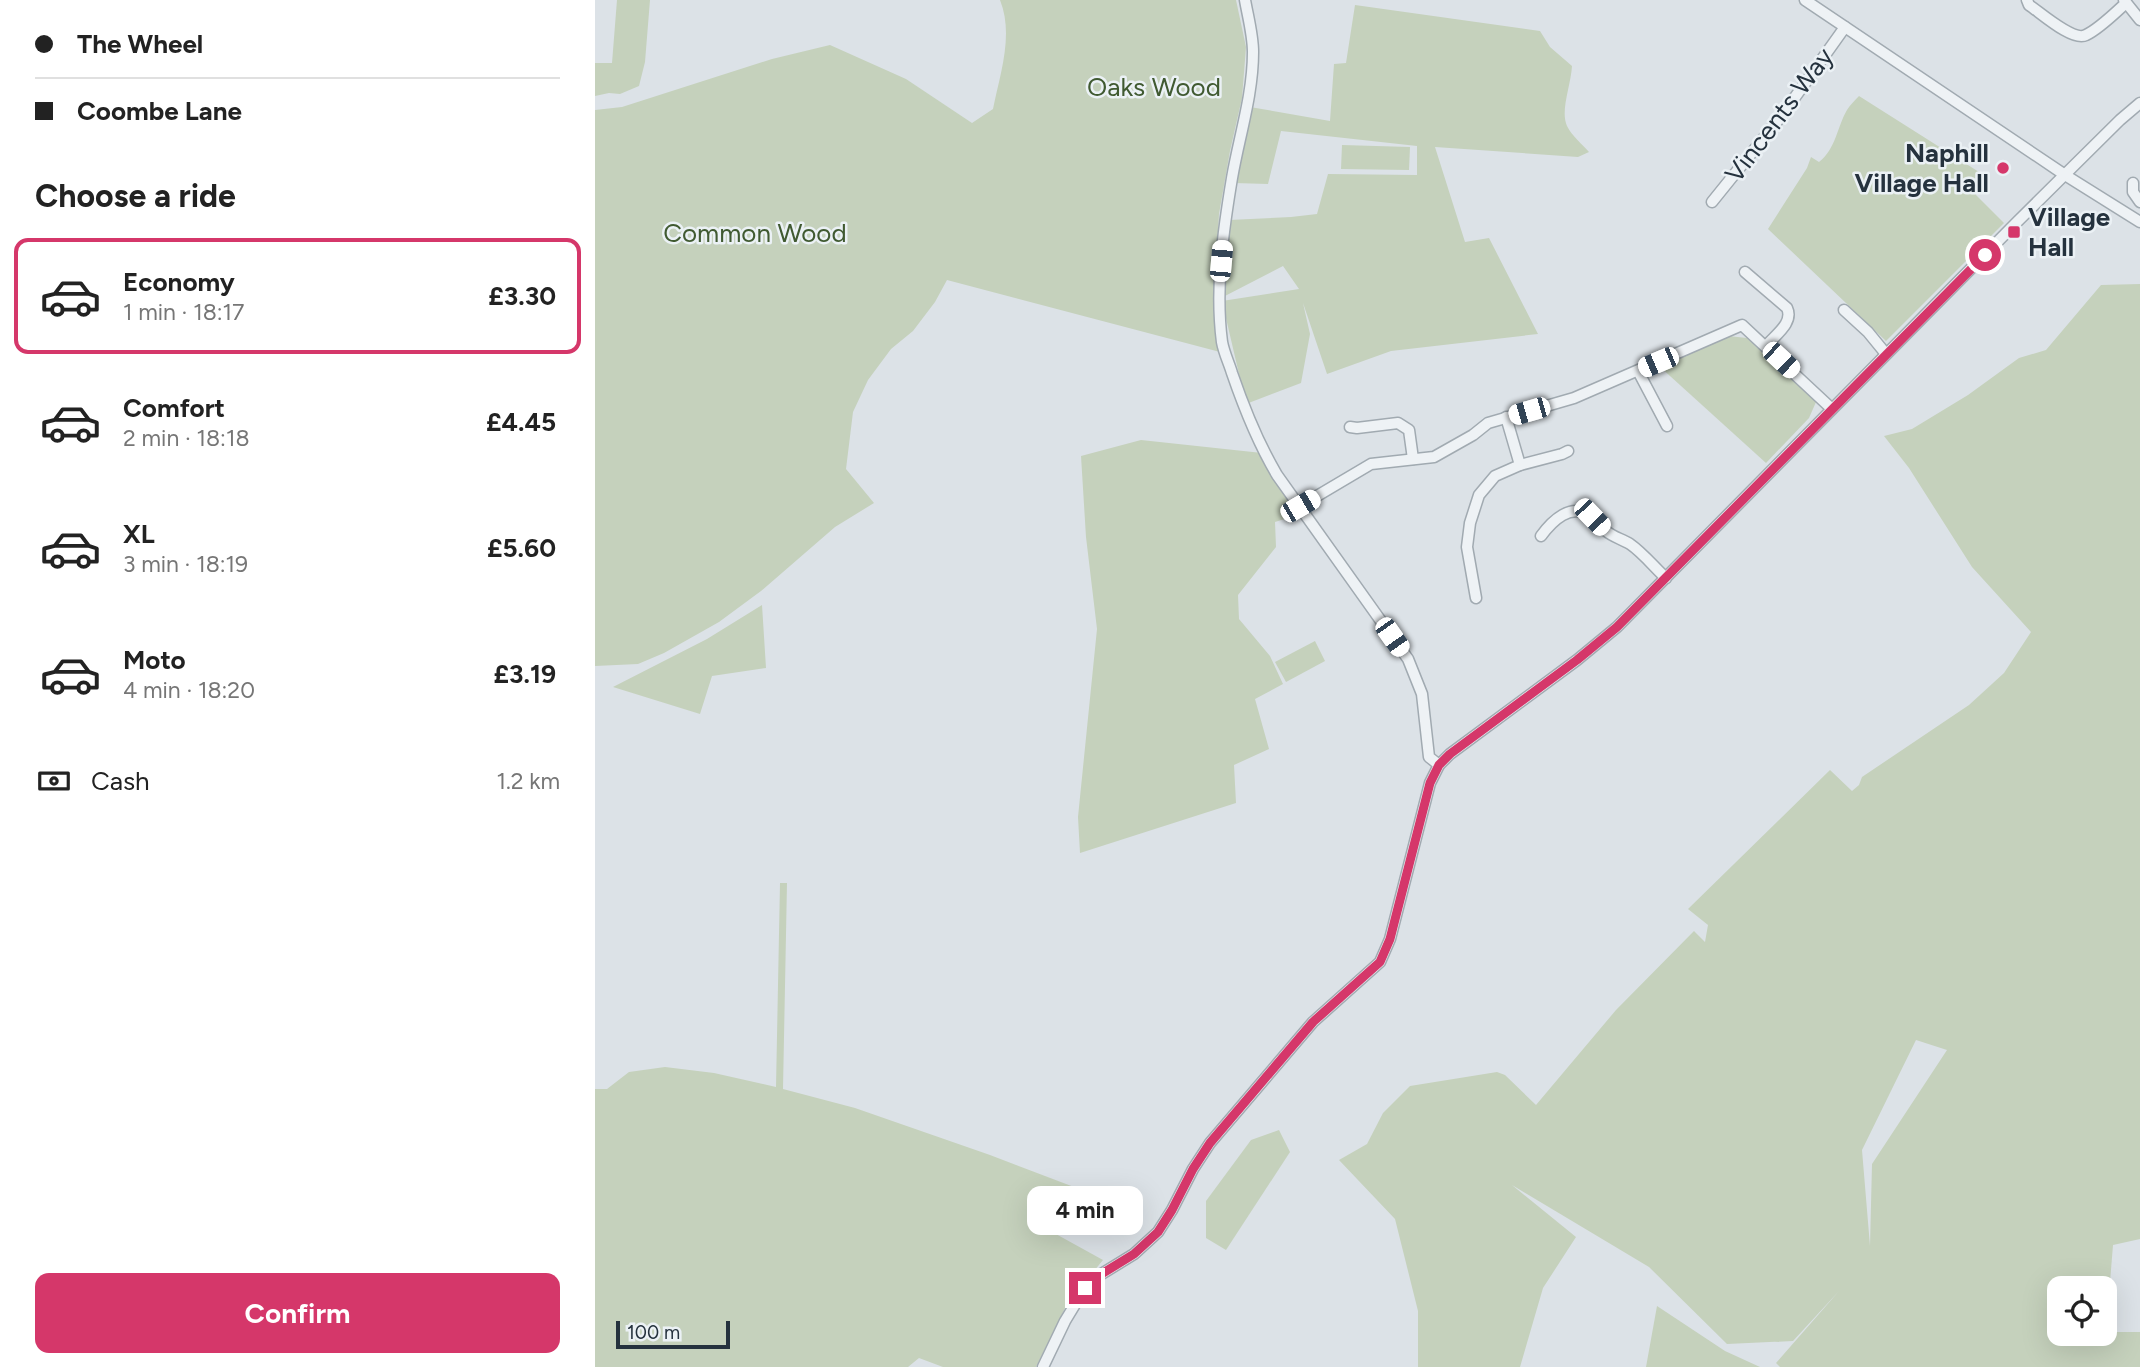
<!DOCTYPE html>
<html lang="en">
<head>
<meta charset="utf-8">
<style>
  body { margin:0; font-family:Figtree,sans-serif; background:#f6f6f6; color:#222; height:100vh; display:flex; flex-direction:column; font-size:26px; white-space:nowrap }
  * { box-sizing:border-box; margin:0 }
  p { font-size:23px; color:#767676 }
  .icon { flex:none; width:38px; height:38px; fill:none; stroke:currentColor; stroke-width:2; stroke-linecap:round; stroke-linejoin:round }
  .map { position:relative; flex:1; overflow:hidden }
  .panel { display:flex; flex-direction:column; background:#fff; width:595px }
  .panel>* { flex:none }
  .top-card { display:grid; align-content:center; height:154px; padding:0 35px; background:#fff }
  .fabs { position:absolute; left:1452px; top:1276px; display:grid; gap:14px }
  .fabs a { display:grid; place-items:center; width:70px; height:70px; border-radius:14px; background:#fff; box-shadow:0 7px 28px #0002; font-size:35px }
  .scale { position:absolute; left:21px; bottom:18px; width:114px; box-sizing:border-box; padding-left:7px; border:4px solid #25323e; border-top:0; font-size:19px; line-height:24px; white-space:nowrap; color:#25323e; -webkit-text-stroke:5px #ebf1f5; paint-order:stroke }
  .end { position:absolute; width:32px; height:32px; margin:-16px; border:9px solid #d5376a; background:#fff; box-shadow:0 0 0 4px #fff }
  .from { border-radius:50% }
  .bubble { position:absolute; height:49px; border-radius:14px; background:#fff; box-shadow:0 7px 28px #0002; font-size:23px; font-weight:700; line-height:49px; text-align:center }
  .car { position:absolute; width:21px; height:42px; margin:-21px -10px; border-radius:9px; box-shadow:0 0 5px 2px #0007; background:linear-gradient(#fff 24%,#345 0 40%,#fff 0 76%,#345 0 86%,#fff 0) }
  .top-card b { display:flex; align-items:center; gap:24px; height:66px; font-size:26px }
  .top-card b+b { border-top:2px solid #e0e0e0 }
  .top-card i { width:18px; height:18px; background:#222 }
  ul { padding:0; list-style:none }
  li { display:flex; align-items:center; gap:21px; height:116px; margin:0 14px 10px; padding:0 21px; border:4px solid transparent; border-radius:14px }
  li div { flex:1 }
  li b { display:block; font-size:26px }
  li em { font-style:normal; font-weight:700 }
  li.active { border-color:#d5376a }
  li>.icon { width:63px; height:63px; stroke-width:1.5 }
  h2 { padding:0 35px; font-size:32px; line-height:84px }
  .pay { display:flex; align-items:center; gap:18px; height:77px; padding:0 35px; font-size:26px }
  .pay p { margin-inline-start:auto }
  .button { display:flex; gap:14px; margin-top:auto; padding:14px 35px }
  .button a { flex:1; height:80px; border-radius:14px; background:#d5376a; color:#fff; font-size:28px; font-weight:700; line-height:80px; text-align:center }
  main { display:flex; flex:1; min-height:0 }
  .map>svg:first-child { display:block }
  .green { fill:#c5d1bc; fill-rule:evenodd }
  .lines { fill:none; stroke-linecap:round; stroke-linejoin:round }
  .minor-casing { stroke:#a1aab1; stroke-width:13 }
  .minor { stroke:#eef2f5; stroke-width:10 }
  .route { stroke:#d5376a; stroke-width:9 }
  .poi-dot { fill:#d5376a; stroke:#ebf1f5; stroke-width:2.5 }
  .labels { text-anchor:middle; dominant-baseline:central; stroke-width:5; stroke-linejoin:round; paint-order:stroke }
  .park-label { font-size:26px; fill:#405a31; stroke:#ebf1f5 }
  .street-label { font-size:26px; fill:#25323e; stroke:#ebf1f5 }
  .poi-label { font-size:26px; font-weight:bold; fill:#25323e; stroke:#ebf1f5; text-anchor:end }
</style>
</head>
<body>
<main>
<section class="panel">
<div class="top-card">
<b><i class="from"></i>The Wheel</b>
<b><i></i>Coombe Lane</b>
</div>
<h2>Choose a ride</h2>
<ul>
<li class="active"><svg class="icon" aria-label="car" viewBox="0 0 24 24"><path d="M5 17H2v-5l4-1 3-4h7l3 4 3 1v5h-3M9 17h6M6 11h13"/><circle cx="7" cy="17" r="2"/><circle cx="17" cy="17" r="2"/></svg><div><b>Economy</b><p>1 min · 18:17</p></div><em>£3.30</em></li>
<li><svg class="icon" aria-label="car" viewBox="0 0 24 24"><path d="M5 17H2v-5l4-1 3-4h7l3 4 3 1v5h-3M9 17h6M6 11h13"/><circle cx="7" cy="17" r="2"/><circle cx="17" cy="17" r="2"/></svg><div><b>Comfort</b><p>2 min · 18:18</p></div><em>£4.45</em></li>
<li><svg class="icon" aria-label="car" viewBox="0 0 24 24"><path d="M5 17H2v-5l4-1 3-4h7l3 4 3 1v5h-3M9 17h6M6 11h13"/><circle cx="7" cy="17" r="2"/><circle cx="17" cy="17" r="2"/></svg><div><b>XL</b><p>3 min · 18:19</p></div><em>£5.60</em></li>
<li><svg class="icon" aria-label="car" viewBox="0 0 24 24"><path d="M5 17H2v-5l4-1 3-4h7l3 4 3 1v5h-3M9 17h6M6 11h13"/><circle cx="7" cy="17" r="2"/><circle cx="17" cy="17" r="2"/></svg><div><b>Moto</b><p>4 min · 18:20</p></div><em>£3.19</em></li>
</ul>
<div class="pay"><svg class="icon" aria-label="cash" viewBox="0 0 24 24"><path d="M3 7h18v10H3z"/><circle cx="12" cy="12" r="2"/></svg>Cash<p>1.2 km</p></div>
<div class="button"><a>Confirm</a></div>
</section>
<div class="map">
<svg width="1545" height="1367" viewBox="0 0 1545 1367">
  <rect width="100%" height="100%" fill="#dce2e7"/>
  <g class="green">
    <path d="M 22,0 L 55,0 L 50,62 L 44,86 L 25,94 L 14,93 L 0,96 L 0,63 L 17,63 Z"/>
    <path d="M 405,0 L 641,0 L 651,47 L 647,98 L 635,151 L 624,214 L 620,283 L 625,352 L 352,280 L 340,302 L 318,331 L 296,349 L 273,380 L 258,412 L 251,469 L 279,503 L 240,527 L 166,591 L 124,622 L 69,653 L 43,664 L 0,666 L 0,110 L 27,107 L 177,59 L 235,45 L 311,79 L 377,123 L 398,109 C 405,74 419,35 405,0 Z"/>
    <path d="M 760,5 L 945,31 L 955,47 L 977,66 C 976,85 965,111 972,126 C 977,136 987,144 994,152 L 983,157 L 840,147 L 870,242 L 894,238 L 943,334 L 796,351 L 732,374 L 708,303 L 715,334 L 706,383 L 651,404 L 627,301 L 704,289 L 688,266 L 628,297 L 634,220 L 696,217 L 722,214 L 733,174 L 822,175 L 822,146 L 686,131 L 673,184 L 639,183 L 655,107 L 735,121 L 739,64 L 751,63 Z"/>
    <path d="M 1264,96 L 1384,172 L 1374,188 L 1409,223 L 1291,341 L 1173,229 L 1212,168 L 1216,157 L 1224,162 C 1241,149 1242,127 1252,110 C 1255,105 1260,100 1264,96 Z"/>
    <path d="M 747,145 L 815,147 L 814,170 L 746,169 Z"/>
    <path d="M 1545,284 L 1545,1239 L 1518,1245 L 1511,1332 L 1545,1332 L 1545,1367 L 1185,1367 L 1181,1363 L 1244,1291 L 1198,1341 L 1132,1344 L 1054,1267 L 917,1185 L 981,1237 L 948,1288 L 925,1367 L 823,1367 L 823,1311 L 800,1219 L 744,1160 L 772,1144 L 788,1113 L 815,1086 L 902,1072 L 910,1075 L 941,1105 L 1021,1010 L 1099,931 L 1110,942 L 1113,925 L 1093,909 L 1235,770 L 1257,791 L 1264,785 L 1267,777 L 1374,705 L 1409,673 L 1436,632 L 1377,567 L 1314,468 L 1289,436 L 1317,429 L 1373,395 L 1424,358 L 1451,350 L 1506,285 ZM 1321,1040 L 1352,1050 L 1277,1164 L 1275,1246 L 1267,1150 ZM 1465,1288 L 1510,1288 L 1510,1334 L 1465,1334 Z"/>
    <path d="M 1133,336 L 1152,338 L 1221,402 L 1214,418 L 1171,463 L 1064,366 Z"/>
    <path d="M 546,440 L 667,453 L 704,511 L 702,515 L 680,522 L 681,547 L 643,595 L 644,619 L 675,656 L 688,684 L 660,699 L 674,749 L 639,765 L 641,803 L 485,853 L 483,817 L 502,629 L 491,537 L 486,456 Z"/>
    <path d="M 167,605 L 171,668 L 117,676 L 105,714 L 18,687 L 112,639 Z"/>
    <path d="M 720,641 L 730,661 L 691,682 L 680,662 Z"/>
    <path d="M 185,883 L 192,883 L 188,1089 L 260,1108 L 395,1155 L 479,1187 L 450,1228 L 508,1260 L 472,1304 L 441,1367 L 348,1367 L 324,1358 L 313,1367 L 0,1367 L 0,1089 L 12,1089 L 34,1072 L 70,1067 L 119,1073 L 181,1087 Z"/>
    <path d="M 684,1130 L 695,1152 L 631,1250 L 611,1238 L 611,1201 L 656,1140 Z"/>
    <path d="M 1062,1306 L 1130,1351 L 1165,1367 L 1051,1367 Z"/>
  </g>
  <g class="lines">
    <defs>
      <g id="minor">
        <path d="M 650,0 C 653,17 658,35 658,52 C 658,95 644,137 637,178 C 628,232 620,288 627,342 C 629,353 634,363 637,373 C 649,408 663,443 682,475 L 813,659 L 827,694 L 834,757 L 844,765"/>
        <path d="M 1210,0 L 1470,175 L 1545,222"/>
        <path d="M 1432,0 L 1434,5 C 1446,13 1478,42 1491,35 C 1504,29 1520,13 1531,3"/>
        <path d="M 1529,0 L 1545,20"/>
        <path d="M 1538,183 L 1538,192 L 1545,202"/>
        <path d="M 1117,202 L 1188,114 L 1250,27"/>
        <path d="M 1150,272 L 1192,308 C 1199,323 1180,335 1171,346"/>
        <path d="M 1249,310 L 1273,332 L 1291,354"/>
        <path d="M 1043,371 L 1072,426"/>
        <path d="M 755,427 L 762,428 L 803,423 L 814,430 L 818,459"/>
        <path d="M 925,465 L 967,454 L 973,451"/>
        <path d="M 705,506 L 776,464 L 839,457 L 878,435 L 893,423 L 979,398 L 1147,325 L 1237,409"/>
        <path d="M 946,536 C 957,521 976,502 995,516 C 1001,520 1005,526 1011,531 C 1018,537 1027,539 1035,544 C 1048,553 1059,567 1071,578"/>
        <path d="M 881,598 L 872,547 L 875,523 L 884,495 L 900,476 L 925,465 L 911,417"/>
        <path d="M 448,1367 L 470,1321 L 490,1288 L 500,1278 L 539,1254 L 563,1232 L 577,1210 L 598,1169 L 615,1143 L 718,1022 L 785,962 L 795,939 L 835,783 L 844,765 L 855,754 L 982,660 L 1022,627 L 1422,222 L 1525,120 L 1545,103"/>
      </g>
    </defs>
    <use href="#minor" class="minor-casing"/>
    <use href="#minor" class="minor"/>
  </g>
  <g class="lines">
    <path class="route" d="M 490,1288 L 500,1278 L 539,1254 L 563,1232 L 577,1210 L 598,1169 L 615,1143 L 718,1022 L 785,962 L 795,939 L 835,783 L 844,765 L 855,754 L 982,660 L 1022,627 L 1390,255"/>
  </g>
  <g class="poi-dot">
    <circle cx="1408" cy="168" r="7"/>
    <rect x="1412" y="225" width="14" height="14" rx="3.5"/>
  </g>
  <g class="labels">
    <g class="park-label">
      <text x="559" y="87">Oaks Wood</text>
      <text x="160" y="233">Common Wood</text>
    </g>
    <g class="street-label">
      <text transform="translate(1184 115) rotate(-53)">Vincents Way</text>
    </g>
    <g class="poi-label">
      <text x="1394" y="153">Naphill<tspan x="1394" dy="30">Village Hall</tspan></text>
      <text x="1433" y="217" text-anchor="start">Village<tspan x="1433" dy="30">Hall</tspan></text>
    </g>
  </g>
</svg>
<div class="fabs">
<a><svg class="icon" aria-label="locate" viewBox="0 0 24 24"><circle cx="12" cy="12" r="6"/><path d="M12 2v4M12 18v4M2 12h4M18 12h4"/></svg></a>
</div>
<div class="scale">100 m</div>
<i class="end from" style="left:1390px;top:255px"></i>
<i class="end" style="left:490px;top:1288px"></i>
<div class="bubble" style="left:432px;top:1186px;width:116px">4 min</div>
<i class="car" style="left:626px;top:261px;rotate:5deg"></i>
<i class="car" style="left:1186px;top:360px;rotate:133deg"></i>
<i class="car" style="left:1063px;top:362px;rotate:247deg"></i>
<i class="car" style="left:934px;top:411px;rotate:254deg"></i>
<i class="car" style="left:705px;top:506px;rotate:60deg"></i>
<i class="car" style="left:997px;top:517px;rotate:136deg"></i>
<i class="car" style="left:797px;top:637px;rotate:145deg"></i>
</div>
</main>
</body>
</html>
